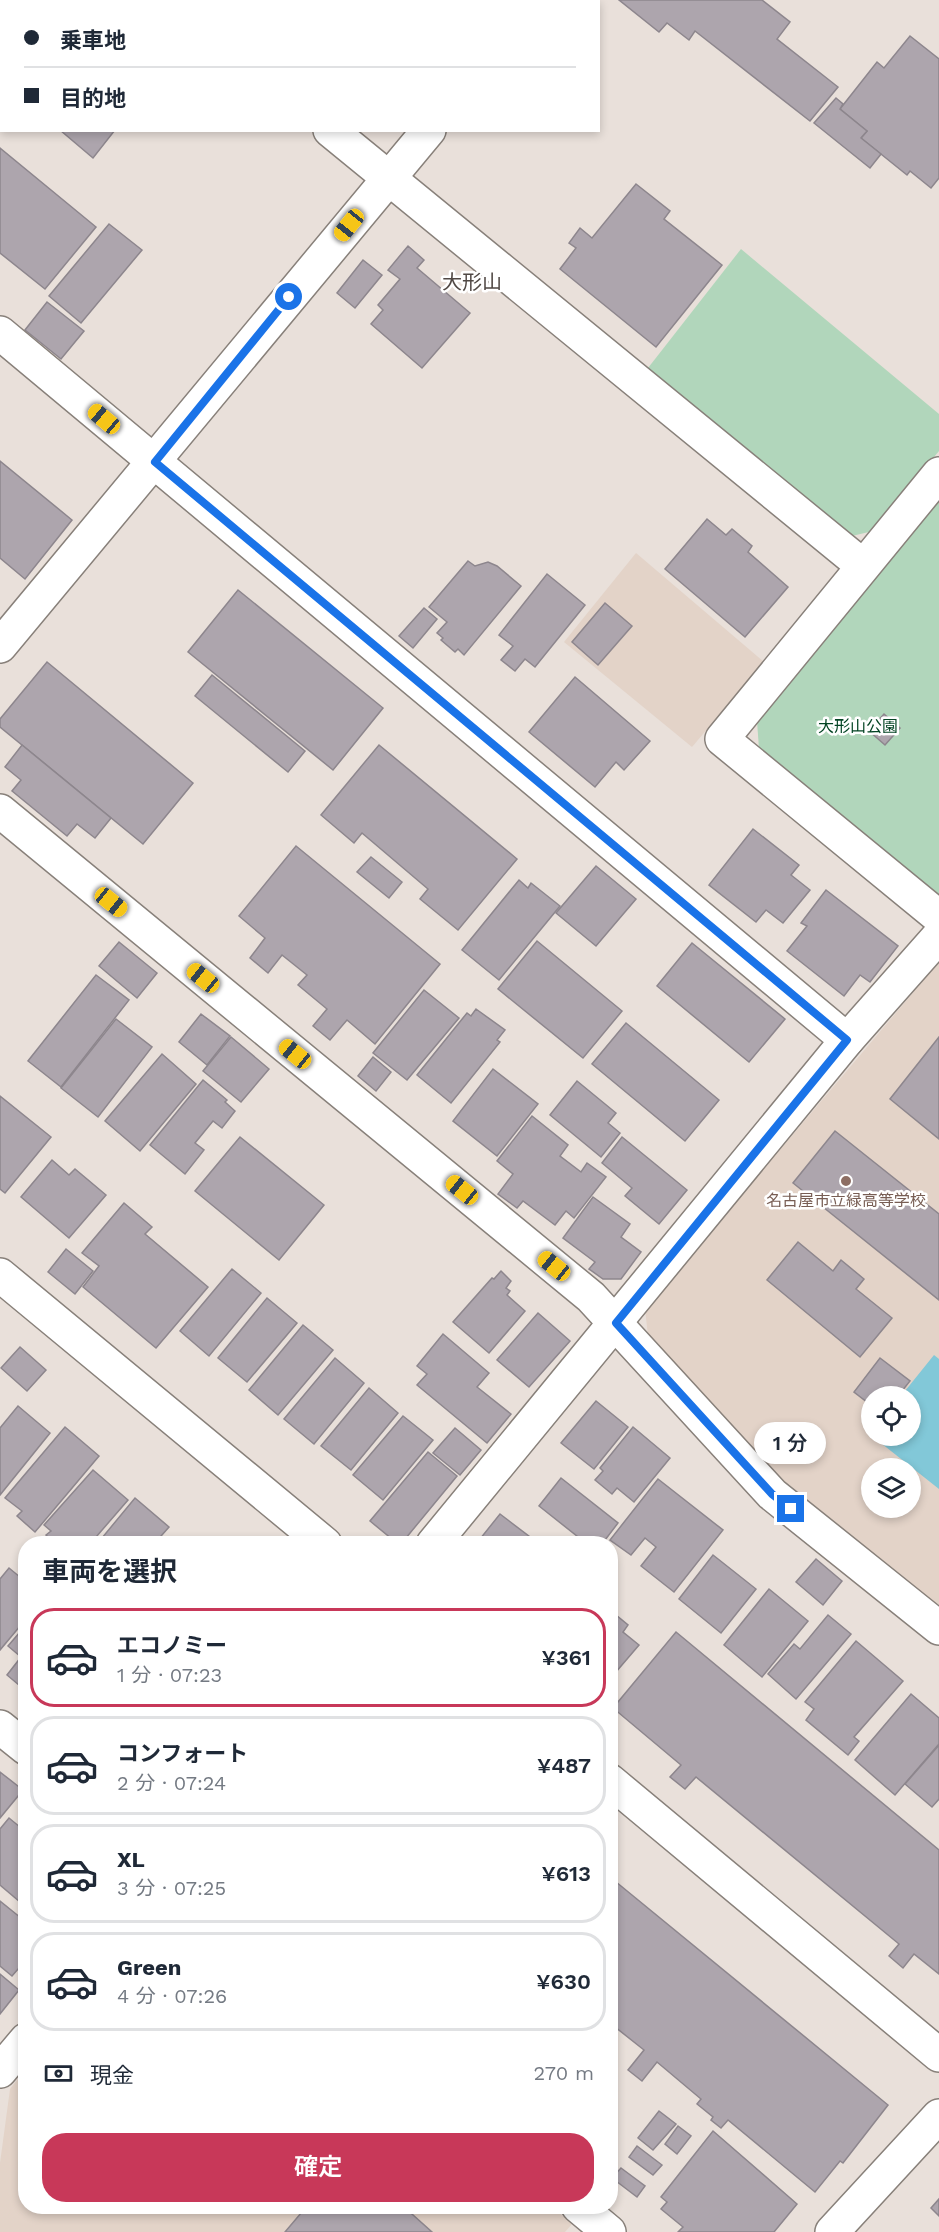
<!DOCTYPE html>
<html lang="ja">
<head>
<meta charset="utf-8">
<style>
  body { margin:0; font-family:"Work Sans","Noto Sans JP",sans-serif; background:#f2f2f3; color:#1f2937; height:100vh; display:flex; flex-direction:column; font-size:22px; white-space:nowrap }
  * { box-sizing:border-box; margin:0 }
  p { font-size:20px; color:#747a83 }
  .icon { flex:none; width:33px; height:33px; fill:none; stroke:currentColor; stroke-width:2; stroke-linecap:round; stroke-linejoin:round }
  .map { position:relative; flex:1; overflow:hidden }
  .side { position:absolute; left:18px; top:1536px; width:600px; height:678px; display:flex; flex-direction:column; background:#fff; border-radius:24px; box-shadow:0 3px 9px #0003 }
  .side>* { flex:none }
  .hud { position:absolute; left:0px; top:0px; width:600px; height:132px; box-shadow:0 3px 9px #0003; display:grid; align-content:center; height:132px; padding:0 24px; background:#fff }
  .tools { position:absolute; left:861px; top:1386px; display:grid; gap:12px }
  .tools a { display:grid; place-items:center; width:60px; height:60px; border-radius:50%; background:#fff; box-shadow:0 3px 9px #0003; font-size:30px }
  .end { position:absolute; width:27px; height:27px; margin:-14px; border:8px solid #1a73e8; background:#fff; box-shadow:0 0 0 3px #fff }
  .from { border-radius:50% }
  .bubble { position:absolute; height:42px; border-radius:21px; background:#fff; box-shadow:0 3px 9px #0003; font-size:20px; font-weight:600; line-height:42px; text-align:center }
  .car { position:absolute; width:18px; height:36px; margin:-18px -9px; border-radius:8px; box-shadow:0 0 4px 2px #0007; background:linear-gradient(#f5c518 24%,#345 0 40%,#f5c518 0 76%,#345 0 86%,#f5c518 0) }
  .hud b { display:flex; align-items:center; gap:21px; height:57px; font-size:22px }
  .hud b+b { border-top:2px solid #e0e1e3 }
  .hud i { width:15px; height:15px; background:#1f2937 }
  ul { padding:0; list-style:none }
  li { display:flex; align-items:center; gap:18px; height:99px; margin:0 12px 9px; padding:0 12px; border:3px solid #e0e1e3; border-radius:24px }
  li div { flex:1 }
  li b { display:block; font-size:22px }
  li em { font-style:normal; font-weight:600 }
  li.selected { border-color:#c83859 }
  li>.icon { width:54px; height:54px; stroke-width:1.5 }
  h2 { padding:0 24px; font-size:27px; line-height:72px }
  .pay { display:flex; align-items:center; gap:15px; height:66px; padding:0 24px; font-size:22px }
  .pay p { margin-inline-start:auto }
  .button { display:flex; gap:12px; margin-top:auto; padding:12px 24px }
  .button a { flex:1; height:69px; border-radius:24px; background:#c83859; color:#fff; font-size:24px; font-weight:600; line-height:69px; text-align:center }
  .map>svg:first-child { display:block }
  .built { fill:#e3d3c8; fill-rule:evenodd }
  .green { fill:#b1d6bb }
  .water { fill:#82c8d8 }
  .building { fill:#ada5ad; stroke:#8d868d; stroke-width:1.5 }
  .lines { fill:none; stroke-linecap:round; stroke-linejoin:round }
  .minor-casing { stroke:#88807a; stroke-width:36 }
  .minor { stroke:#fff; stroke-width:33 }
  .route { stroke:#1a73e8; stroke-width:8 }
  .education-dot { fill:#8d6e63; stroke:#fff; stroke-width:2 }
  .labels { text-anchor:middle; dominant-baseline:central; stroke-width:5; stroke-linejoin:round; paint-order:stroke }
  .park-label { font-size:16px; fill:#034423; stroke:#fff }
  .education-label { font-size:16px; fill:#785e54; stroke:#fff }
  .quarter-label { font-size:20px; fill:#504844; stroke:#fff }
</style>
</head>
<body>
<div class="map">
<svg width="939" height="2232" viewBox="0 0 939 2232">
  <rect width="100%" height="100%" fill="#e9e0da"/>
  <g class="built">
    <path d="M 636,553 L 764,662 L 692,747 L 564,642 Z"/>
    <path d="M 939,962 L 939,1606 L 784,1484 L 649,1345 L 645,1309 ZM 872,1396 L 910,1396 L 910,1436 L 872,1436 ZM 872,1468 L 910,1468 L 910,1508 L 872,1508 Z"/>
    <path d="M 25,2070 L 26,2206 L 551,2206 L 572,2224 L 565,2232 L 0,2232 L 0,2163 L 10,2089 Z"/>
  </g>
  <g class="green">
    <path d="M 741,249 L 939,414 L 939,451 L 873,531 L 852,536 L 648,368 Z"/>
    <path d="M 939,500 L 939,895 L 759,749 L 757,721 Z"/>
  </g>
  <path class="water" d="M 934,1355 L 939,1359 L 939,1489 L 872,1436 L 910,1436 L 910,1396 L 901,1396 Z"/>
  <g class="building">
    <path d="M 305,0 L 396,0 L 397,2 L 304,2 Z"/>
    <path d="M 619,0 L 762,0 L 790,22 L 777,39 L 838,87 L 810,121 L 695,31 L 689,40 L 667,23 L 659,32 Z"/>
    <path d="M 910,36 L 939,59 L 939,178 L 931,188 L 910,171 L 907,175 L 861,138 L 867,131 L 840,109 L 877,62 L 884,68 Z"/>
    <path d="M 836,98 L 843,104 L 840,109 L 867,131 L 861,138 L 881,154 L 870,168 L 814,123 Z"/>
    <path d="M 60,130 L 115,130 L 93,158 Z"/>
    <path d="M 0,148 L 96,227 L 45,289 L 0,253 Z"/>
    <path d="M 636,184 L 670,211 L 664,219 L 722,265 L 656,347 L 560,269 L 576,248 L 569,243 L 580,228 L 592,238 Z"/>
    <path d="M 109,224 L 142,250 L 81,323 L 49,296 Z"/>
    <path d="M 408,246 L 424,260 L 417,268 L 470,313 L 422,368 L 371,324 L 383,310 L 378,305 L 400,279 L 388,270 Z"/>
    <path d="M 363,260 L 382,275 L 355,308 L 337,293 Z"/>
    <path d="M 47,302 L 84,331 L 61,359 L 25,330 Z"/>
    <path d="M 0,461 L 72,520 L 25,579 L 0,558 Z"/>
    <path d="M 707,519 L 726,535 L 732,529 L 752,546 L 748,552 L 788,587 L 745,637 L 665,569 Z"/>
    <path d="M 468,561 L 475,566 L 488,562 L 497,566 L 521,586 L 464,655 L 458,649 L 455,652 L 441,640 L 443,638 L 437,633 L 447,622 L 429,607 Z"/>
    <path d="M 547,574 L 585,605 L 535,667 L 525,659 L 515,671 L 501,660 L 513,646 L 499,635 Z"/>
    <path d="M 238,590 L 383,708 L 333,770 L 188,652 Z"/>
    <path d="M 605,603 L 632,626 L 598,665 L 572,642 Z"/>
    <path d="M 424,608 L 437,619 L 413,648 L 399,636 Z"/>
    <path d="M 47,662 L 193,783 L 143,844 L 0,727 L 0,719 Z"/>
    <path d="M 212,675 L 305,751 L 288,772 L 195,696 Z"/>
    <path d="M 575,677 L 650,741 L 624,770 L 616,762 L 595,787 L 529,732 Z"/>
    <path d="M 884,714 L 900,728 L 885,745 L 869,731 Z"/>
    <path d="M 22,745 L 111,818 L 95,838 L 77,824 L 67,836 L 12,791 L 21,780 L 5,767 Z"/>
    <path d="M 379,745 L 517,859 L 458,930 L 420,899 L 428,889 L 362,833 L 354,843 L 321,815 Z"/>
    <path d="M 753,829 L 799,865 L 791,875 L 810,890 L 783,923 L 766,910 L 756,922 L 709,885 Z"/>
    <path d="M 296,846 L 440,964 L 375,1044 L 347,1020 L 330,1040 L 313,1026 L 327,1009 L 298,985 L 307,975 L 282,955 L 268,973 L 250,958 L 265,938 L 239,916 Z"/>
    <path d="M 371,857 L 402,882 L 389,898 L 357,872 Z"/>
    <path d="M 596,866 L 636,899 L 596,946 L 556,913 Z"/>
    <path d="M 519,880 L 528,888 L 531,883 L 560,906 L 499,980 L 462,950 Z"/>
    <path d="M 826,890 L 898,946 L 870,982 L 860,975 L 844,996 L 787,951 L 807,926 L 801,923 Z"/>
    <path d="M 537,941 L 622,1011 L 583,1058 L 498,989 Z"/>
    <path d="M 119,942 L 157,973 L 137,998 L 99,966 Z"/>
    <path d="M 692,943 L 785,1019 L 749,1062 L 657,986 Z"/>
    <path d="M 96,975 L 129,1000 L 61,1087 L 28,1061 Z"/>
    <path d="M 424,990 L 459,1018 L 407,1080 L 373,1053 Z"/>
    <path d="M 476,1009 L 505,1030 L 497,1040 L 500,1042 L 451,1103 L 417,1075 L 467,1013 L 471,1016 Z"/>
    <path d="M 201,1014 L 230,1036 L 207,1065 L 179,1042 Z"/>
    <path d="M 116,1019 L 152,1047 L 98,1117 L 61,1088 Z"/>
    <path d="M 626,1023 L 719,1100 L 685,1141 L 592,1064 Z"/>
    <path d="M 231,1037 L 269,1069 L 241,1102 L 203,1071 Z"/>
    <path d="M 939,1037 L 939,1139 L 890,1099 Z"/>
    <path d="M 162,1054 L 196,1084 L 140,1151 L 105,1121 Z"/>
    <path d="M 373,1057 L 391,1072 L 376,1091 L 358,1076 Z"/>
    <path d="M 493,1069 L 538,1104 L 497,1156 L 453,1121 Z"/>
    <path d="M 203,1080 L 227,1100 L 225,1102 L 235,1111 L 222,1128 L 213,1121 L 195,1143 L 204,1150 L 185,1174 L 150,1145 Z"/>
    <path d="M 577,1081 L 616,1113 L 608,1123 L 620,1133 L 601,1157 L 550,1115 Z"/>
    <path d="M 0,1096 L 51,1137 L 5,1193 L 0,1189 Z"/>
    <path d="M 532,1116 L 568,1145 L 560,1156 L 581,1172 L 587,1163 L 606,1177 L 574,1218 L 566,1211 L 555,1225 L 523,1201 L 517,1208 L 498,1194 L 513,1174 L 497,1161 Z"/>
    <path d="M 835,1131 L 939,1214 L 939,1300 L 793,1183 Z"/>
    <path d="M 240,1137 L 324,1205 L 279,1260 L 195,1191 Z"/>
    <path d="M 622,1137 L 687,1190 L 659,1224 L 625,1196 L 632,1188 L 602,1163 Z"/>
    <path d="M 52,1160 L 69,1175 L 75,1169 L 106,1195 L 69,1238 L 21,1197 Z"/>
    <path d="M 593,1197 L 630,1224 L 621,1237 L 641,1252 L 621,1279 L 603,1279 L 589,1269 L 595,1262 L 563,1238 Z"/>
    <path d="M 124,1203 L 152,1227 L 145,1234 L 208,1287 L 156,1348 L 83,1287 L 99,1266 L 82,1253 Z"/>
    <path d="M 798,1242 L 833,1271 L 841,1260 L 864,1279 L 856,1289 L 892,1318 L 860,1357 L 767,1280 Z"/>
    <path d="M 66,1249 L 93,1271 L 75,1294 L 48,1272 Z"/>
    <path d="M 232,1269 L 261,1293 L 209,1356 L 180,1331 Z"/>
    <path d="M 501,1271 L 511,1281 L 506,1288 L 510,1291 L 507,1295 L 525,1311 L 489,1353 L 453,1322 L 492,1278 L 494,1279 Z"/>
    <path d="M 267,1298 L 297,1323 L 247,1382 L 218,1358 Z"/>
    <path d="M 538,1313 L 570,1341 L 529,1387 L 497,1360 Z"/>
    <path d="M 303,1325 L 333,1350 L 278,1415 L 249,1390 Z"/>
    <path d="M 443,1334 L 489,1373 L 477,1387 L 511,1414 L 487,1443 L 417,1385 L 427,1374 L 417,1366 Z"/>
    <path d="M 20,1347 L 46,1370 L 27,1391 L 1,1368 Z"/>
    <path d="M 335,1358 L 364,1383 L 314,1444 L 284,1419 Z"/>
    <path d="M 880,1358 L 910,1381 L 898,1396 L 872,1396 L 872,1406 L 854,1392 Z"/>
    <path d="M 369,1388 L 398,1413 L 351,1470 L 321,1446 Z"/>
    <path d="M 596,1401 L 628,1427 L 594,1469 L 561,1443 Z"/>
    <path d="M 18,1406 L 50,1433 L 0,1495 L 0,1428 Z"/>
    <path d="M 403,1416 L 433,1440 L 383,1500 L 353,1475 Z"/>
    <path d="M 65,1427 L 99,1456 L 35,1532 L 17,1516 L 22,1511 L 5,1498 Z"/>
    <path d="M 633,1427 L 670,1458 L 634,1502 L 617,1488 L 612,1494 L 595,1480 L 603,1471 L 600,1468 Z"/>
    <path d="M 455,1428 L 481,1450 L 460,1475 L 433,1453 Z"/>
    <path d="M 428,1452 L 457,1476 L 401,1544 L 398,1544 L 370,1521 Z"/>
    <path d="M 93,1470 L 128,1500 L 90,1544 L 55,1544 L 46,1535 L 51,1531 L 44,1525 Z"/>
    <path d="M 561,1478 L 618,1523 L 602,1544 L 587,1544 L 539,1506 Z"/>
    <path d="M 658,1479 L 723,1530 L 674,1592 L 641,1566 L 656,1547 L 645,1538 L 631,1555 L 610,1540 Z"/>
    <path d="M 135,1498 L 169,1527 L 154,1544 L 97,1544 Z"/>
    <path d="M 500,1514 L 530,1537 L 525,1544 L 476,1544 Z"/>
    <path d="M 713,1555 L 756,1589 L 721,1633 L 679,1599 Z"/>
    <path d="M 816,1559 L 842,1581 L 823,1605 L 796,1582 Z"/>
    <path d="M 9,1568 L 26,1582 L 26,1619 L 0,1650 L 0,1579 Z"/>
    <path d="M 769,1589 L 808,1621 L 762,1677 L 724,1645 Z"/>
    <path d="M 610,1610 L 628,1625 L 623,1632 L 639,1645 L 610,1679 Z"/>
    <path d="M 828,1615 L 851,1634 L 796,1699 L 768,1674 L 794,1644 L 800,1649 Z"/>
    <path d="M 26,1625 L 26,1691 L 7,1675 L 21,1657 L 8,1646 Z"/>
    <path d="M 676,1632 L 939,1850 L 939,1974 L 914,1954 L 903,1968 L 889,1956 L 899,1944 L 696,1777 L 685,1789 L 670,1777 L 681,1765 L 613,1708 Z"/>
    <path d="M 856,1641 L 903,1681 L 854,1737 L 859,1741 L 848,1755 L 806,1720 L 814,1709 L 805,1702 Z"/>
    <path d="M 911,1694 L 939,1718 L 939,1744 L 895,1795 L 855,1760 Z"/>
    <path d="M 939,1745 L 939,1799 L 932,1807 L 905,1784 Z"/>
    <path d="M 0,1772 L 23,1790 L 0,1818 Z"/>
    <path d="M 9,1818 L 26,1832 L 26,1896 L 20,1902 L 0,1885 L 0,1829 Z"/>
    <path d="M 610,1877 L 888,2105 L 843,2163 L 840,2161 L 815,2192 L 728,2120 L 721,2128 L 711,2120 L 713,2117 L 697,2104 L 701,2099 L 657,2062 L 642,2081 L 628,2070 L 644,2050 L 610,2023 Z"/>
    <path d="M 0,1901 L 26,1922 L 26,1960 L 12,1976 L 0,1966 Z"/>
    <path d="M 0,1974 L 19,1990 L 0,2014 Z"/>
    <path d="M 659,2111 L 676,2124 L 653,2150 L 638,2138 Z"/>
    <path d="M 678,2126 L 691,2136 L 677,2154 L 665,2144 Z"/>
    <path d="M 713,2131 L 797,2204 L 774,2232 L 678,2232 L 683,2227 L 661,2209 L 667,2202 L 661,2197 Z"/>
    <path d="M 637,2146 L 662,2165 L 653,2175 L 629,2157 Z"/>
    <path d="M 621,2168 L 645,2186 L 637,2197 L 612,2178 Z"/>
    <path d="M 939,2199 L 939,2216 L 931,2208 Z"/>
    <path d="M 307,2206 L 403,2206 L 432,2232 L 285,2232 Z"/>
  </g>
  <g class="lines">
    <defs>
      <g id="minor">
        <path d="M 174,0 L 176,2"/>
        <path d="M 535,2 L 536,0"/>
        <path d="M 330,130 L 863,566"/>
        <path d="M 0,333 L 847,1040"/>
        <path d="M 939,474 L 722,739 L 939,917"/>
        <path d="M 0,646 L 429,130"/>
        <path d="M 0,811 L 591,1297 L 772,1494 L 939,1628"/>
        <path d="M 0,1275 L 325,1544"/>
        <path d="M 433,1544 L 847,1040 L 939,936"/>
        <path d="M 0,1727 L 26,1748"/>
        <path d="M 610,1781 L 939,2055"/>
        <path d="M 0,2071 L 26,2040"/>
        <path d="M 578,2206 L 609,2232"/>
        <path d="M 832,2232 L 939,2116"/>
      </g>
    </defs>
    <use href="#minor" class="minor-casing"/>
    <use href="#minor" class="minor"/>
  </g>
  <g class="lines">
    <path class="route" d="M 289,297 L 155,462 L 847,1040 L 616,1323 L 772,1494 L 791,1509"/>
  </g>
  <circle class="education-dot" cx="846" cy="1181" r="6"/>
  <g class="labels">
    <g class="park-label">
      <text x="858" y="726">大形山公園</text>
    </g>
    <g class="education-label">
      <text x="846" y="1200">名古屋市立緑高等学校</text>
    </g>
    <g class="quarter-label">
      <text x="472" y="282">大形山</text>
    </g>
  </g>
</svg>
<div class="tools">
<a><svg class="icon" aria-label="locate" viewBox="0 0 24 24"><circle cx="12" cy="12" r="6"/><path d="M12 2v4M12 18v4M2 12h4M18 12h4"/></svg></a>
<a><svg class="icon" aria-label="layers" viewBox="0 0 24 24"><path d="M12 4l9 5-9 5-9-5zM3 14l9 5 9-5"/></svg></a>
</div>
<i class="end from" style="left:289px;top:297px"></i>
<i class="end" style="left:791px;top:1509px"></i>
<div class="bubble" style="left:754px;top:1422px;width:72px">1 分</div>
<i class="car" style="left:349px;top:225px;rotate:219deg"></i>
<i class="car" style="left:104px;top:419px;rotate:310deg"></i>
<i class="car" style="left:111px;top:902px;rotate:129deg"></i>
<i class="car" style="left:203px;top:978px;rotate:309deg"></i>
<i class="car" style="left:295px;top:1054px;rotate:309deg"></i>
<i class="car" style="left:462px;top:1190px;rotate:309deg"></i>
<i class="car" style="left:554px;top:1266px;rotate:309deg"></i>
<div class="hud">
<b><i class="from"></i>乗車地</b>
<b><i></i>目的地</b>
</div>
<section class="side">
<h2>車両を選択</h2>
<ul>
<li class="selected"><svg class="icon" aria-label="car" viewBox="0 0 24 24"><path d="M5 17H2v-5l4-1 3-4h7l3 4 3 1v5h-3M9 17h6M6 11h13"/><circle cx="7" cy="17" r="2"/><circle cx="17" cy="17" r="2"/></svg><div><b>エコノミー</b><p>1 分 · 07:23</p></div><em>¥361</em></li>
<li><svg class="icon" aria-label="car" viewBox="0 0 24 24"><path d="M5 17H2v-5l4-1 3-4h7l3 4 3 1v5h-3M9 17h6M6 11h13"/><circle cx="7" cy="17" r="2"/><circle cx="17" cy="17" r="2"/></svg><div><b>コンフォート</b><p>2 分 · 07:24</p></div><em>¥487</em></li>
<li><svg class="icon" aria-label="car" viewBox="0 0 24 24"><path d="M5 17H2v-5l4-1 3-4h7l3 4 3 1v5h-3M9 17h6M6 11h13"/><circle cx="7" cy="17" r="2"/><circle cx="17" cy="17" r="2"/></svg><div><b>XL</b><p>3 分 · 07:25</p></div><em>¥613</em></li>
<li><svg class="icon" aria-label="car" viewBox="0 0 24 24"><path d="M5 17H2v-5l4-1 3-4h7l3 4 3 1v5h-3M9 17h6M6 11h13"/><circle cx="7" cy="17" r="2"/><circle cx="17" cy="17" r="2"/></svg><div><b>Green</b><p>4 分 · 07:26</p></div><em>¥630</em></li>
</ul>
<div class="pay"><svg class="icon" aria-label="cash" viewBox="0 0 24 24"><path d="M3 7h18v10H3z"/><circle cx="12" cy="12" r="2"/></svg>現金<p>270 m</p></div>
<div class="button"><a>確定</a></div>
</section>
</div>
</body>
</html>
